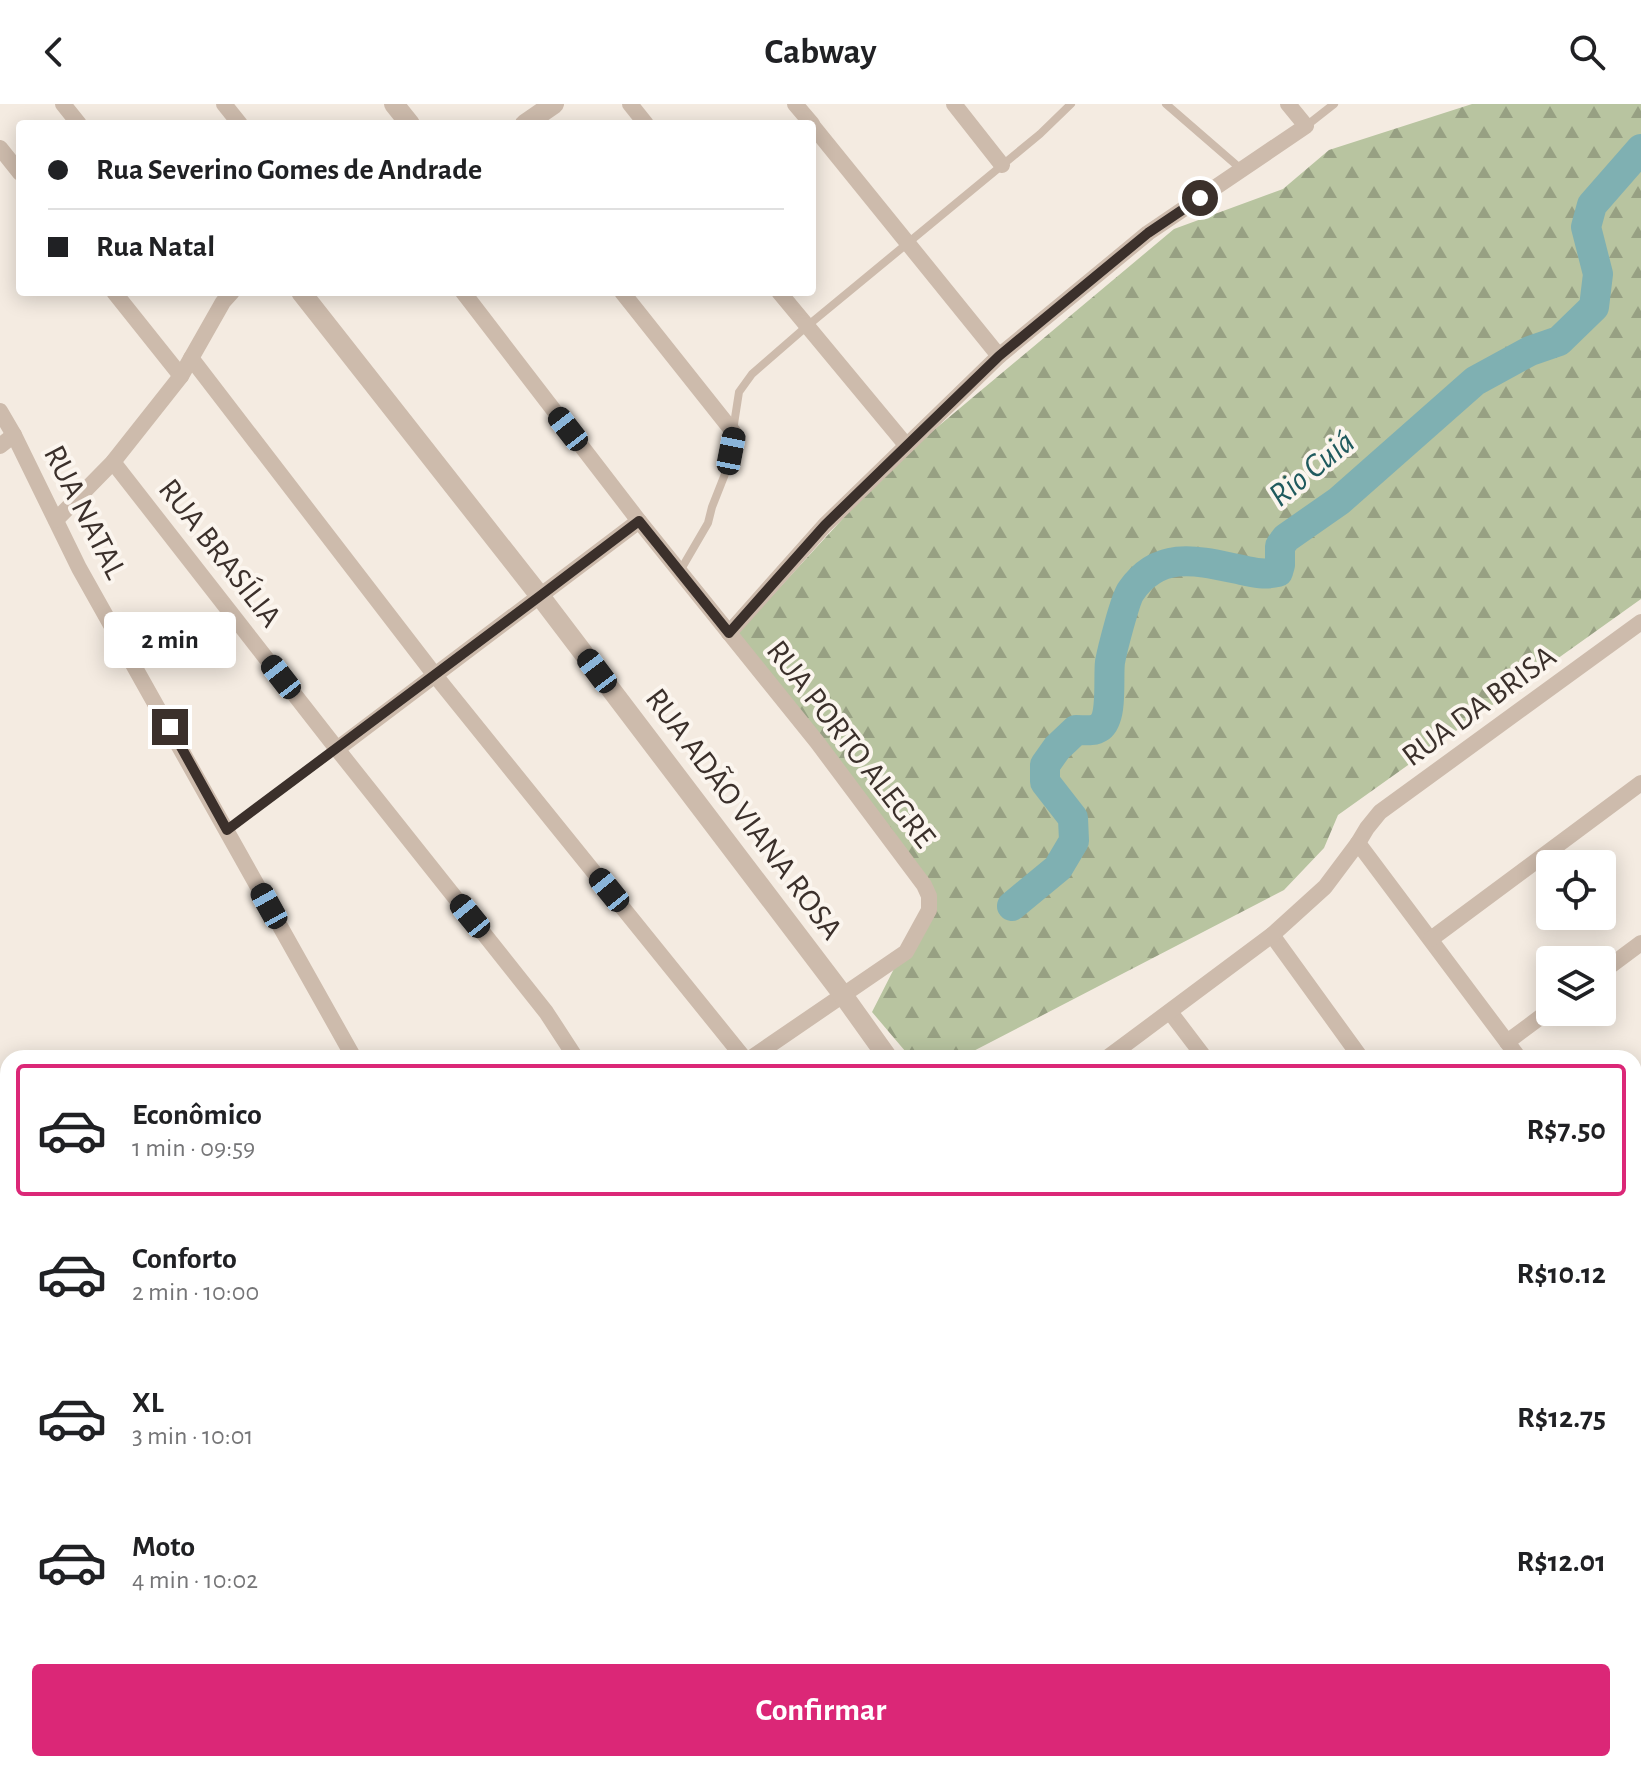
<!DOCTYPE html>
<html lang="pt">
<head>
<meta charset="utf-8">
<style>
  body { margin:0; font-family:"Alegreya Sans",sans-serif; background:#f2f2f2; color:#202124; height:100vh; display:flex; flex-direction:column; font-size:30px; white-space:nowrap }
  * { box-sizing:border-box; margin:0 }
  p { font-size:26px; color:#757577 }
  .icon { flex:none; width:44px; height:44px; fill:none; stroke:currentColor; stroke-width:2; stroke-linecap:round; stroke-linejoin:round }
  .map { position:relative; flex:1; overflow:hidden }
  .sheet { position:absolute; left:0px; top:946px; width:1642px; height:722px; display:flex; flex-direction:column; background:#fff; border-radius:24px 24px 0 0; box-shadow:0 4px 20px #0003 }
  .sheet>* { flex:none }
  .guide { position:absolute; left:16px; top:16px; width:800px; height:176px; border-radius:8px; box-shadow:0 4px 20px #0003; display:grid; align-content:center; height:176px; padding:0 32px; background:#fff }
  .controls { position:absolute; left:1536px; top:746px; display:grid; gap:16px }
  .controls a { display:grid; place-items:center; width:80px; height:80px; border-radius:8px; background:#fff; box-shadow:0 4px 20px #0003; font-size:40px }
  .end { position:absolute; width:36px; height:36px; margin:-18px; border:10px solid #3b302b; background:#fff; box-shadow:0 0 0 4px #fff }
  .from { border-radius:50% }
  .bubble { position:absolute; height:56px; border-radius:8px; background:#fff; box-shadow:0 4px 20px #0003; font-size:26px; font-weight:600; line-height:56px; text-align:center }
  .car { position:absolute; width:24px; height:48px; margin:-24px -12px; border-radius:10px; box-shadow:0 0 6px 2px #0007; background:linear-gradient(#222 24%,#8ab4d8 0 40%,#222 0 76%,#8ab4d8 0 86%,#222 0) }
  .guide b { display:flex; align-items:center; gap:28px; height:76px; font-size:30px }
  .guide b+b { border-top:2px solid #e0e0e0 }
  .guide i { width:20px; height:20px; background:#202124 }
  ul { padding:14px 0 0; list-style:none }
  li { display:flex; align-items:center; gap:24px; height:132px; margin:0 16px 12px; padding:0 16px; border:4px solid transparent; border-radius:8px }
  li div { flex:1 }
  li b { display:block; font-size:30px }
  li em { font-style:normal; font-weight:600 }
  li.active { border-color:#db2777 }
  li>.icon { width:72px; height:72px; stroke-width:1.5 }
  .action { display:flex; gap:16px; margin-top:auto; padding:16px 32px }
  .action a { flex:1; height:92px; border-radius:8px; background:#db2777; color:#fff; font-size:32px; font-weight:600; line-height:92px; text-align:center }
  header { display:flex; justify-content:space-between; align-items:center; height:104px; padding:0 32px; background:#fff; font-size:36px; font-weight:600 }
  .map>svg:first-child { display:block }
  .green { fill:#b8c4a0 }
  .forest { fill:url(#forest-firs) }
  .lines { fill:none; stroke-linecap:round; stroke-linejoin:round }
  .river { stroke:#7fb0b2; stroke-width:30 }
  .path { stroke:#b9a596; stroke-width:3; stroke-dasharray:4 4; stroke-linecap:butt }
  .service { stroke:#cdbbac; stroke-width:8 }
  .minor { stroke:#cdbbac; stroke-width:16 }
  .tertiary { stroke:#cdbbac; stroke-width:20 }
  .route { stroke:#3b302b; stroke-width:10 }
  .labels { text-anchor:middle; dominant-baseline:central; stroke-width:8; stroke-linejoin:round; paint-order:stroke }
  .street-label { font-size:32px; fill:#3b302b; stroke:#fbf5ee }
  .water-label { font-size:34px; font-style:italic; fill:#1f5a5e; stroke:#fbf5ee }
</style>
</head>
<body>
<header><svg class="icon" aria-label="back" viewBox="0 0 24 24"><path d="M15 5l-7 7 7 7"/></svg>Cabway<svg class="icon" aria-label="search" viewBox="0 0 24 24"><circle cx="10" cy="10" r="6"/><path d="M15 15l6 6"/></svg></header>
<div class="map">
<svg width="1641" height="1667" viewBox="0 0 1641 1667">
  <defs>
    <pattern id="forest-firs" width="22" height="20" patternUnits="userSpaceOnUse" patternTransform="scale(2)"><rect width="22" height="20" fill="#b8c4a0"/><path d="M5 1l3.5 6h-7zM16 11l3.5 6h-7z" fill="#97a083"/></pattern>
  </defs>
  <rect width="100%" height="100%" fill="#f4ebe1"/>
  <g class="green">
    <path d="M 0,1596 L 8,1610 L 8,1660 L 37,1660 L 41,1667 L 0,1667 Z"/>
    <path d="M 240,1660 L 437,1660 L 425,1667 L 227,1667 Z"/>
  </g>
  <path class="forest" d="M 1472,0 L 1641,0 L 1641,495 L 1338,711 L 1324,744 L 1284,786 L 960,954 L 911,954 L 872,908 L 930,794 L 736,531 L 892,361 L 1174,125 L 1283,85 L 1329,46 Z"/>
  <g class="lines">
    <path class="river" d="M 1012,802 L 1058,764 L 1074,737 L 1073,714 L 1045,678 L 1045,661 L 1057,644 L 1076,626 C 1084,626 1093,628 1100,623 C 1113,613 1108,574 1110,558 C 1112,547 1125,495 1131,487 C 1160,445 1199,457 1242,466 C 1255,469 1265,471 1278,468 L 1280,461 L 1280,442 L 1286,434 L 1339,397 L 1475,277 L 1530,247 L 1559,237 L 1594,203 L 1598,170 L 1586,123 L 1592,101 L 1641,45"/>
    <path class="path" d="M 341,1660 L 345,1667"/>
    <g class="service">
      <path d="M 1166,0 L 1241,65"/>
      <path d="M 1306,22 L 1334,0"/>
      <path d="M 680,467 L 708,419 L 712,403 L 727,365 L 739,288 L 752,270 L 806,223 L 1040,30 L 1071,0"/>
      <path d="M 227,726 L 337,645"/>
    </g>
    <g class="minor">
      <path d="M 63,0 L 79,20"/>
      <path d="M 224,0 L 240,20"/>
      <path d="M 630,0 L 646,20"/>
      <path d="M 795,0 L 812,20"/>
      <path d="M 954,0 L 1002,61"/>
      <path d="M 812,21 L 999,252"/>
      <path d="M 0,44 L 20,69"/>
      <path d="M 114,188 L 181,272"/>
      <path d="M 463,188 L 639,417 L 817,638 L 924,781 L 929,792 L 929,806 L 906,848 L 751,954"/>
      <path d="M 622,188 L 734,329"/>
      <path d="M 779,188 L 906,341"/>
      <path d="M 191,254 L 434,570 L 744,954"/>
      <path d="M 0,307 L 14,331 L 79,464 L 354,954"/>
      <path d="M 0,342 L 14,331"/>
      <path d="M 113,358 L 337,645 L 546,908 L 576,954"/>
      <path d="M 56,416 L 113,358 L 166,291 L 181,272 L 223,198 L 232,188"/>
      <path d="M 729,529 L 825,421 L 999,252 L 1148,129 L 1306,22 L 1288,0"/>
      <path d="M 337,645 L 639,417"/>
      <path d="M 1358,739 L 1519,954"/>
      <path d="M 1272,831 L 1361,954"/>
      <path d="M 1431,835 L 1641,679"/>
      <path d="M 1602,868 L 1641,839"/>
      <path d="M 1170,908 L 1205,954"/>
      <path d="M 1507,938 L 1550,906"/>
      <path d="M 1107,954 L 1272,831 L 1325,783 L 1358,739 L 1367,724 L 1380,708 L 1641,518"/>
      <path d="M 1634,1036 L 1641,1030"/>
      <path d="M 1634,1110 L 1641,1120"/>
      <path d="M 1634,1215 L 1641,1210"/>
      <path d="M 1634,1404 L 1641,1399"/>
      <path d="M 1634,1597 L 1641,1591"/>
      <path d="M 782,1660 L 786,1667"/>
      <path d="M 526,1664 L 540,1667"/>
      <path d="M 210,1667 L 221,1660"/>
      <path d="M 468,1667 L 480,1660"/>
      <path d="M 1006,1667 L 1016,1660"/>
      <path d="M 1274,1667 L 1284,1660"/>
      <path d="M 1536,1667 L 1546,1660"/>
    </g>
    <g class="tertiary">
      <path d="M 394,0 L 410,20"/>
      <path d="M 525,20 L 554,0"/>
      <path d="M 301,188 L 540,492 L 843,891 L 888,954"/>
      <path d="M 1400,1660 L 1405,1667"/>
    </g>
  </g>
  <g class="lines">
    <path class="route" d="M 170,623 L 227,726 L 540,492 L 639,417 L 729,529 L 825,421 L 999,252 L 1148,129 L 1200,94"/>
  </g>
  <g class="labels">
    <g class="street-label">
      <text transform="translate(85 408) rotate(63)">RUA NATAL</text>
      <text transform="translate(220 449) rotate(52)">RUA BRASÍLIA</text>
      <text transform="translate(1479 602) rotate(-36)">RUA DA BRISA</text>
      <text transform="translate(851 640) rotate(52)">RUA PORTO ALEGRE</text>
      <text transform="translate(744 710) rotate(53)">RUA ADÃO VIANA ROSA</text>
    </g>
    <g class="water-label">
      <text transform="translate(1312 365) rotate(-39)">Rio Cuiá</text>
    </g>
  </g>
</svg>
<div class="controls">
<a><svg class="icon" aria-label="locate" viewBox="0 0 24 24"><circle cx="12" cy="12" r="6"/><path d="M12 2v4M12 18v4M2 12h4M18 12h4"/></svg></a>
<a><svg class="icon" aria-label="layers" viewBox="0 0 24 24"><path d="M12 4l9 5-9 5-9-5zM3 14l9 5 9-5"/></svg></a>
</div>
<i class="end from" style="left:1200px;top:94px"></i>
<i class="end" style="left:170px;top:623px"></i>
<div class="bubble" style="left:104px;top:508px;width:132px">2 min</div>
<i class="car" style="left:568px;top:325px;rotate:322deg"></i>
<i class="car" style="left:731px;top:347px;rotate:11deg"></i>
<i class="car" style="left:597px;top:567px;rotate:323deg"></i>
<i class="car" style="left:281px;top:573px;rotate:322deg"></i>
<i class="car" style="left:609px;top:786px;rotate:321deg"></i>
<i class="car" style="left:269px;top:802px;rotate:331deg"></i>
<i class="car" style="left:470px;top:812px;rotate:321deg"></i>
<div class="guide">
<b><i class="from"></i>Rua Severino Gomes de Andrade</b>
<b><i></i>Rua Natal</b>
</div>
<section class="sheet">
<ul>
<li class="active"><svg class="icon" aria-label="car" viewBox="0 0 24 24"><path d="M5 17H2v-5l4-1 3-4h7l3 4 3 1v5h-3M9 17h6M6 11h13"/><circle cx="7" cy="17" r="2"/><circle cx="17" cy="17" r="2"/></svg><div><b>Econômico</b><p>1 min · 09:59</p></div><em>R$7.50</em></li>
<li><svg class="icon" aria-label="car" viewBox="0 0 24 24"><path d="M5 17H2v-5l4-1 3-4h7l3 4 3 1v5h-3M9 17h6M6 11h13"/><circle cx="7" cy="17" r="2"/><circle cx="17" cy="17" r="2"/></svg><div><b>Conforto</b><p>2 min · 10:00</p></div><em>R$10.12</em></li>
<li><svg class="icon" aria-label="car" viewBox="0 0 24 24"><path d="M5 17H2v-5l4-1 3-4h7l3 4 3 1v5h-3M9 17h6M6 11h13"/><circle cx="7" cy="17" r="2"/><circle cx="17" cy="17" r="2"/></svg><div><b>XL</b><p>3 min · 10:01</p></div><em>R$12.75</em></li>
<li><svg class="icon" aria-label="car" viewBox="0 0 24 24"><path d="M5 17H2v-5l4-1 3-4h7l3 4 3 1v5h-3M9 17h6M6 11h13"/><circle cx="7" cy="17" r="2"/><circle cx="17" cy="17" r="2"/></svg><div><b>Moto</b><p>4 min · 10:02</p></div><em>R$12.01</em></li>
</ul>
<div class="action"><a>Confirmar</a></div>
</section>
</div>
</body>
</html>
